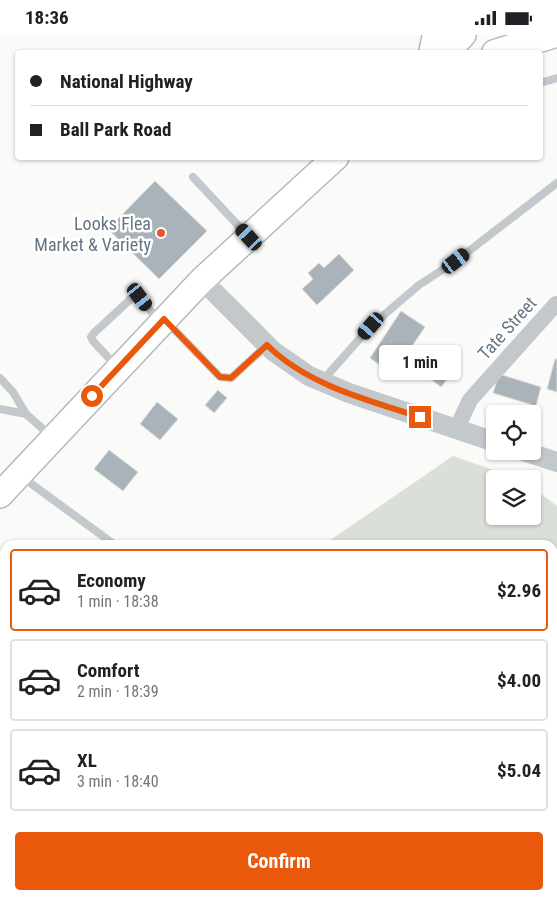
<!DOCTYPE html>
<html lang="en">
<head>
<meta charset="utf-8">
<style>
  body { margin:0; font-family:"Roboto Condensed",sans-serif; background:#f6f6f6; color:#202124; height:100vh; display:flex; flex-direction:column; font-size:19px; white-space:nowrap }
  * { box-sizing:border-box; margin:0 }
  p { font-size:16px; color:#757577 }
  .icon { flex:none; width:28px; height:28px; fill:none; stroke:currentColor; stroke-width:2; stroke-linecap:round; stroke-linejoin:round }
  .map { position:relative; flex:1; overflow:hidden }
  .drawer { position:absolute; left:0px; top:505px; width:558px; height:360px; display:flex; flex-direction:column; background:#fff; border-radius:15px 15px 0 0; box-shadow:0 1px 4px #0004 }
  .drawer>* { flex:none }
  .hud { position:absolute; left:15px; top:15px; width:528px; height:110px; border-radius:5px; box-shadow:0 1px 4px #0004; display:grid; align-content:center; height:110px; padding:0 15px; background:#fff }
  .tools { position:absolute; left:486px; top:370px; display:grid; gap:10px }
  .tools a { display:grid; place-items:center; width:55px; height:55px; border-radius:5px; background:#fff; box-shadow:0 1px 4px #0004; font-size:25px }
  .end { position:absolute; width:22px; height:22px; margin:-11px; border:6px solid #ea580c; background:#fff; box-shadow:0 0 0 2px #fff }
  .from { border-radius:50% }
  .bubble { position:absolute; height:35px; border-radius:5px; background:#fff; box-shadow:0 1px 4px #0004; font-size:16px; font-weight:700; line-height:35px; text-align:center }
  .car { position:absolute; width:15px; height:30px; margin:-15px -8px; border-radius:6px; box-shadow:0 0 4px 1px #0007; background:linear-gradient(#222 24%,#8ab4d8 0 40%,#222 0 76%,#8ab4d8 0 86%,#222 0) }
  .hud b { display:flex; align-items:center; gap:18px; height:48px; font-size:19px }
  .hud b+b { border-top:1px solid #e0e0e0 }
  .hud i { width:12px; height:12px; background:#202124 }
  ul { padding:9px 0 0; list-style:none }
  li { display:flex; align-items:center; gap:15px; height:82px; margin:0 10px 8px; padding:0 5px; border:2px solid #e0e0e0; border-radius:5px }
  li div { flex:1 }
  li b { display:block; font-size:19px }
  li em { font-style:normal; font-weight:700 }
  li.selected { border-color:#ea580c }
  li>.icon { width:45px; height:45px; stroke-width:1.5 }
  .primary-button { display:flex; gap:10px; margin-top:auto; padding:10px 15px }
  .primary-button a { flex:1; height:58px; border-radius:5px; background:#ea580c; color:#fff; font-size:20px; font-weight:700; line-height:58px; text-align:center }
  .status { display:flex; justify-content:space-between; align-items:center; height:35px; padding:0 25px; background:#fff; direction:ltr }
  .status svg { height:14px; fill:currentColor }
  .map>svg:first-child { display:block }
  .grass { fill:#dadfd7 }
  .water { fill:#bbc7cb }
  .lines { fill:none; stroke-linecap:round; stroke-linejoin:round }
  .stream { stroke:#bbc7cb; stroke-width:4.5 }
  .building { fill:#aab3b9; stroke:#dcdcda }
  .primary-casing { stroke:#b5babe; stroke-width:28 }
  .trunk-casing { stroke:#b4b9bd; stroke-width:29 }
  .service { stroke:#c3c8cc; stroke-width:8 }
  .minor { stroke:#c3c8cc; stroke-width:16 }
  .tertiary { stroke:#c3c8cc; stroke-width:20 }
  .primary { stroke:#fff; stroke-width:25 }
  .trunk { stroke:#fff; stroke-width:26 }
  .route { stroke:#ea580c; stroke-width:6 }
  .poi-dot { fill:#e4572e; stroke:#fff; stroke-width:2 }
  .labels { text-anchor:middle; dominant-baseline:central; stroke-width:5; stroke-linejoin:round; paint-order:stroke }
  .poi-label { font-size:18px; fill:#657683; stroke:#fff; text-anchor:end }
  .street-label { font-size:18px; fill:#657683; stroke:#fff }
</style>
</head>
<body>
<div class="status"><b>18:36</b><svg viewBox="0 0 49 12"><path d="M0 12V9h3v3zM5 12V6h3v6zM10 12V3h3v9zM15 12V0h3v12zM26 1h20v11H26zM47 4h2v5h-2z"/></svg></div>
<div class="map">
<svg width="557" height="865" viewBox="0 0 557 865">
  <rect width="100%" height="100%" fill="#fafaf8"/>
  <path class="grass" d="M 453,421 L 519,444 L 495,444 L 495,481 L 532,481 L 533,453 L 557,471 L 557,645 L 553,650 L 552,510 L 323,510 Z"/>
  <path class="water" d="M 5,805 L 5,846 L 0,841 L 0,810 Z"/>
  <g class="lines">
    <path class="stream" d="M 118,860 L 123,865"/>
  </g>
  <g class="building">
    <path d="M 155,146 L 207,196 L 159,244 L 108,194 Z"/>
    <path d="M 339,219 L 354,235 L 317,270 L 302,254 L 313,244 L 308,238 L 319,228 L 324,233 Z"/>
    <path d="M 401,276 L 425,292 L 393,339 L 370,323 Z"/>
    <path d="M 429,312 L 456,333 L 441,352 L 414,331 Z"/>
    <path d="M 555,324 L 557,324 L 557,357 L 547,354 Z"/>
    <path d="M 499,339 L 541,352 L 536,371 L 493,358 Z"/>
    <path d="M 218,355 L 227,363 L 214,378 L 205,370 Z"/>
    <path d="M 157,367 L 178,384 L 160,405 L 140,389 Z"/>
    <path d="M 109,415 L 138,437 L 123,456 L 94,434 Z"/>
  </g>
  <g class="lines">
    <defs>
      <g id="primary">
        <path d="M 446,18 L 463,0"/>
        <path d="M 0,460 L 202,245 L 336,122"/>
      </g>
      <g id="trunk">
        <path d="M 432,18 L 436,0"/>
        <path d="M 495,18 L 552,0"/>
      </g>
    </defs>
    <use href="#primary" class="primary-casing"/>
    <use href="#trunk" class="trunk-casing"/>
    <g class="service">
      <path d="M 540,48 L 557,43"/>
      <path d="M 193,142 L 247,200"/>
      <path d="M 167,287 L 220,342 L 231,343 L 266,311"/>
      <path d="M 116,331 L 93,306 L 91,302 L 94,298 L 135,260 L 140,262 L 159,287"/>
      <path d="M 0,343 L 13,357 L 26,379 L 52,402"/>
      <path d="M 323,345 L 371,291 L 419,250 L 456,226 L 557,148"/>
      <path d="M 0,374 L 26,379"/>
      <path d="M 22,442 L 115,510"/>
      <path d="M 0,639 L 5,636"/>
      <path d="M 0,720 L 4,737 L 0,752"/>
      <path d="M 552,766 L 557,761"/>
      <path d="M 61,860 L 61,865"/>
    </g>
    <path class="minor" d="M 456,395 L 470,365 L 556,269"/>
    <g class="tertiary">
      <path d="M 202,245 L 273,316 L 309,341 L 349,358 L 495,407"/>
      <path d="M 523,416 L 557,427"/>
    </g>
    <use href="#primary" class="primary"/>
    <use href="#trunk" class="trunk"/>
  </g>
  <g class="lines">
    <path class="route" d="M 92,361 L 164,284 L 220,342 L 231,343 L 267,310 C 307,350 368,365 420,382"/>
  </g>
  <circle class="poi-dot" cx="161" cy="198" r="5"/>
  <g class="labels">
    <g class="poi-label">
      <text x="151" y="188">Looks Flea<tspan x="151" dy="21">Market &amp; Variety</tspan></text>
    </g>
    <g class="street-label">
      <text transform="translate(507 293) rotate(-48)">Tate Street</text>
    </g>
  </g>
</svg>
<div class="tools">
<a><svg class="icon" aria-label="locate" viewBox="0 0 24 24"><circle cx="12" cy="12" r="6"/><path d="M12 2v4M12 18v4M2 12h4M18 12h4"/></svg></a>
<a><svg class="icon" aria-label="layers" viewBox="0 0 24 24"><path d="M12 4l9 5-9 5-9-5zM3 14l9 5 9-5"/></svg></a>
</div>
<i class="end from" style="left:92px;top:361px"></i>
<i class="end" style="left:420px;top:382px"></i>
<div class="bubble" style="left:379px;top:310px;width:82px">1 min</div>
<i class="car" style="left:249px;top:202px;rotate:317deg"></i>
<i class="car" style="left:456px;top:226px;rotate:52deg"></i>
<i class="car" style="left:140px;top:262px;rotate:143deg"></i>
<i class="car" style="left:371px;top:291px;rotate:221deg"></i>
<div class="hud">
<b><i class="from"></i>National Highway</b>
<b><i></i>Ball Park Road</b>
</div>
<section class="drawer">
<ul>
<li class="selected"><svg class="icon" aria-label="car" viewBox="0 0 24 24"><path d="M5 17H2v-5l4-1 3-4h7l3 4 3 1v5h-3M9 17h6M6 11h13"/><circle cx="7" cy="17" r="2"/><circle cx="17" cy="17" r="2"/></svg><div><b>Economy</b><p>1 min · 18:38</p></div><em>$2.96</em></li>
<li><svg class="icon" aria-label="car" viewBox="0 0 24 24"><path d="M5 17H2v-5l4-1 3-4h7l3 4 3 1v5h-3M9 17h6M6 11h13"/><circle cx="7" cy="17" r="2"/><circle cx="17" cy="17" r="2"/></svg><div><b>Comfort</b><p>2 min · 18:39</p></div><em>$4.00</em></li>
<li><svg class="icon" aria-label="car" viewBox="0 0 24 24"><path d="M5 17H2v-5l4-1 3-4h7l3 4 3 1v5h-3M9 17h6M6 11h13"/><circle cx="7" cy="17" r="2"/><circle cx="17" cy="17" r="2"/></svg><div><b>XL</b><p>3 min · 18:40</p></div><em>$5.04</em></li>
</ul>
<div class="primary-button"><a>Confirm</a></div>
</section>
</div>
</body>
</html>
